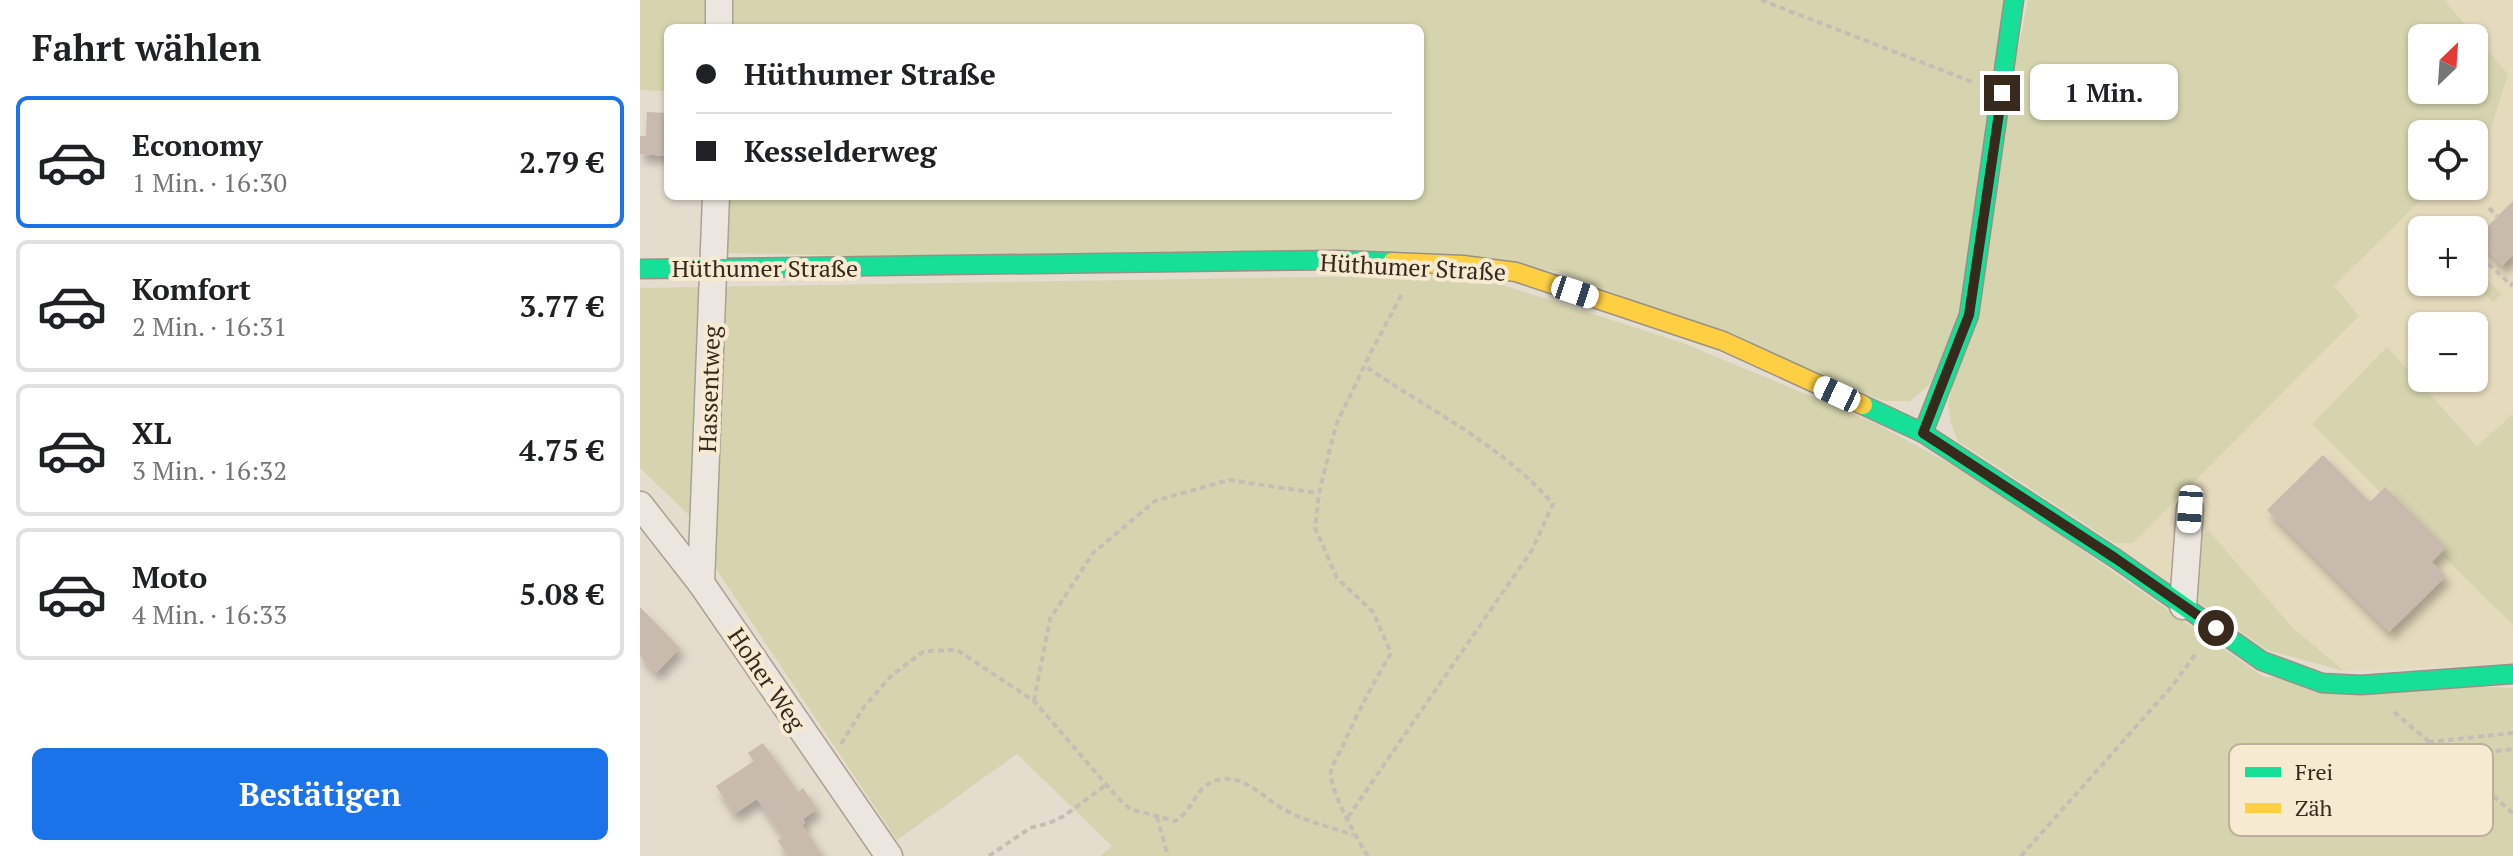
<!DOCTYPE html>
<html lang="de">
<head>
<meta charset="utf-8">
<style>
  body { margin:0; font-family:"PT Serif",serif; background:#f2f2f2; color:#202124; height:100vh; display:flex; flex-direction:column; font-size:30px; white-space:nowrap }
  * { box-sizing:border-box; margin:0 }
  p { font-size:26px; color:#757577 }
  .icon { flex:none; width:44px; height:44px; fill:none; stroke:currentColor; stroke-width:2; stroke-linecap:round; stroke-linejoin:round }
  .map { position:relative; flex:1; overflow:hidden }
  .side { display:flex; flex-direction:column; background:#fff; width:640px }
  .side>* { flex:none }
  .guide { position:absolute; left:24px; top:24px; width:760px; height:176px; border-radius:12px; box-shadow:0 2px 6px #0004; display:grid; align-content:center; height:176px; padding:0 32px; background:#fff }
  .needle { width:52px; rotate:25deg }
  .buttons { position:absolute; left:1768px; top:24px; display:grid; gap:16px }
  .buttons a { display:grid; place-items:center; width:80px; height:80px; border-radius:12px; background:#fff; box-shadow:0 2px 6px #0004; font-size:40px }
  .end { position:absolute; width:36px; height:36px; margin:-18px; border:10px solid #38291d; background:#fff; box-shadow:0 0 0 4px #fff }
  .from { border-radius:50% }
  .bubble { position:absolute; height:56px; border-radius:12px; background:#fff; box-shadow:0 2px 6px #0004; font-size:26px; font-weight:700; line-height:56px; text-align:center }
  .car { position:absolute; width:24px; height:48px; margin:-24px -12px; border-radius:10px; box-shadow:0 0 6px 2px #0007; background:linear-gradient(#fff 24%,#345 0 40%,#fff 0 76%,#345 0 86%,#fff 0) }
  .guide b { display:flex; align-items:center; gap:28px; height:76px; font-size:30px }
  .guide b+b { border-top:2px solid #e0e0e0 }
  .guide i { width:20px; height:20px; background:#202124 }
  ul { padding:0; list-style:none }
  li { display:flex; align-items:center; gap:24px; height:132px; margin:0 16px 12px; padding:0 16px; border:4px solid #e0e0e0; border-radius:12px }
  li div { flex:1 }
  li b { display:block; font-size:30px }
  li em { font-style:normal; font-weight:700 }
  li.current { border-color:#1a73e8 }
  li>.icon { width:72px; height:72px; stroke-width:1.5 }
  h2 { padding:0 32px; font-size:36px; line-height:96px }
  .button { display:flex; gap:16px; margin-top:auto; padding:16px 32px }
  .button a { flex:1; height:92px; border-radius:12px; background:#1a73e8; color:#fff; font-size:32px; font-weight:700; line-height:92px; text-align:center }
  main { display:flex; flex:1; min-height:0 }
  .map>svg:first-child { display:block }
  .farmland { fill:#e4dabc; fill-rule:evenodd }
  .green { fill:#d5d4ae; fill-rule:evenodd }
  .building { fill:#c8baad; filter:url(#shadow) }
  .lines { fill:none; stroke-linecap:round; stroke-linejoin:round }
  .street-casing { stroke:#a9a195; stroke-width:29 }
  .fast-casing { stroke:#999085; stroke-width:21 }
  .slow-casing { stroke:#999085; stroke-width:21 }
  .path { stroke:#c5beb4; stroke-width:4; stroke-dasharray:6 4; stroke-linecap:butt }
  .street { stroke:#ece7de; stroke-width:26 }
  .fast { stroke:#16e098; stroke-width:18 }
  .slow { stroke:#ffcf43; stroke-width:18 }
  .route { stroke:#38291d; stroke-width:10 }
  .labels { text-anchor:middle; dominant-baseline:central; stroke-width:8; stroke-linejoin:round; paint-order:stroke }
  .street-label { font-size:24px; fill:#38291d; stroke:#f6ead1 }
  .key { fill:#f6ead1; stroke:#bdb09b; stroke-width:2 }
  .key-label { font-size:22px; fill:#38291d }
</style>
</head>
<body>
<main>
<section class="side">
<h2>Fahrt wählen</h2>
<ul>
<li class="current"><svg class="icon" aria-label="car" viewBox="0 0 24 24"><path d="M5 17H2v-5l4-1 3-4h7l3 4 3 1v5h-3M9 17h6M6 11h13"/><circle cx="7" cy="17" r="2"/><circle cx="17" cy="17" r="2"/></svg><div><b>Economy</b><p>1 Min. · 16:30</p></div><em>2.79 €</em></li>
<li><svg class="icon" aria-label="car" viewBox="0 0 24 24"><path d="M5 17H2v-5l4-1 3-4h7l3 4 3 1v5h-3M9 17h6M6 11h13"/><circle cx="7" cy="17" r="2"/><circle cx="17" cy="17" r="2"/></svg><div><b>Komfort</b><p>2 Min. · 16:31</p></div><em>3.77 €</em></li>
<li><svg class="icon" aria-label="car" viewBox="0 0 24 24"><path d="M5 17H2v-5l4-1 3-4h7l3 4 3 1v5h-3M9 17h6M6 11h13"/><circle cx="7" cy="17" r="2"/><circle cx="17" cy="17" r="2"/></svg><div><b>XL</b><p>3 Min. · 16:32</p></div><em>4.75 €</em></li>
<li><svg class="icon" aria-label="car" viewBox="0 0 24 24"><path d="M5 17H2v-5l4-1 3-4h7l3 4 3 1v5h-3M9 17h6M6 11h13"/><circle cx="7" cy="17" r="2"/><circle cx="17" cy="17" r="2"/></svg><div><b>Moto</b><p>4 Min. · 16:33</p></div><em>5.08 €</em></li>
</ul>
<div class="button"><a>Bestätigen</a></div>
</section>
<div class="map">
<svg width="1873" height="856" viewBox="0 0 1873 856">
  <defs>
    <filter id="shadow"><feDropShadow dx="4.5" dy="8" stdDeviation="4" flood-color="#0004"/></filter>
  </defs>
  <rect width="100%" height="100%" fill="#e4dccc"/>
  <path class="farmland" d="M 1804,0 L 1873,0 L 1873,414 L 1838,446 L 1747,347 L 1740,491 L 1745,487 L 1806,547 L 1801,553 L 1873,625 L 1873,663 L 1704,671 L 1653,628 L 1568,531 L 1535,586 L 1474,543 L 1719,316 L 1694,287 L 1717,263 L 1795,186 L 1834,186 L 1834,148 L 1850,132 L 1867,74 ZM 1782,230 L 1834,230 L 1834,282 L 1782,282 ZM 1782,326 L 1834,326 L 1834,378 L 1782,378 Z"/>
  <g class="green">
    <path d="M 0,0 L 69,0 L 67,28 L 28,28 L 28,91 L 0,90 Z"/>
    <path d="M 88,0 L 1364,0 L 1320,312 L 1290,384 L 1270,401 L 1244,401 L 919,271 L 82,253 L 83,196 L 780,196 L 780,28 L 88,28 Z"/>
    <path d="M 1388,0 L 1804,0 L 1868,74 L 1850,132 L 1834,148 L 1834,134 L 1782,134 L 1782,186 L 1795,186 L 1694,286 L 1719,316 L 1493,543 L 1474,543 L 1318,441 L 1311,424 L 1308,405 ZM 1782,38 L 1834,38 L 1834,90 L 1782,90 Z"/>
    <path d="M 1834,266 L 1861,294 L 1853,303 L 1832,282 Z"/>
    <path d="M 795,275 L 844,279 L 1043,343 L 1233,422 L 1347,484 L 1624,677 L 1873,688 L 1873,856 L 460,856 L 472,846 L 377,754 L 257,840 L 78,572 L 50,516 L 0,468 L 0,288 Z"/>
    <path d="M 1747,347 L 1837,446 L 1873,414 L 1873,625 L 1800,553 L 1805,547 L 1745,487 L 1740,492 L 1672,424 Z"/>
    <path d="M 1568,530 L 1653,628 L 1704,671 L 1627,650 L 1535,586 L 1532,566 Z"/>
  </g>
  <g class="building">
    <path d="M 7,112 L 28,113 L 28,156 L 0,154 L 0,136 L 6,136 Z"/>
    <path d="M 1873,201 L 1873,255 L 1862,266 L 1835,239 Z"/>
    <path d="M 1683,455 L 1730,502 L 1745,487 L 1806,547 L 1792,562 L 1806,576 L 1749,632 L 1627,510 Z"/>
    <path d="M 0,607 L 40,648 L 16,673 L 0,656 Z"/>
    <path d="M 123,743 L 158,792 L 163,788 L 177,809 L 163,819 L 165,823 L 162,825 L 183,856 L 148,856 L 138,841 L 143,837 L 117,799 L 94,814 L 76,786 L 114,761 L 108,753 Z"/>
  </g>
  <g class="lines">
    <defs>
      <g id="street">
        <path d="M 79,28 L 79,0"/>
        <path d="M 0,505 L 61,583 L 249,856"/>
        <path d="M 61,583 L 76,196"/>
        <path d="M 1543,606 L 1550,509"/>
      </g>
      <g id="fast">
        <path d="M 0,269 L 696,260 L 752,262"/>
        <path d="M 1223,405 L 1283,433 L 1475,558 L 1622,661 L 1682,683 L 1721,685 L 1873,674"/>
        <path d="M 1283,433 L 1329,315 L 1374,0"/>
      </g>
      <path id="slow" d="M 752,262 L 823,265 L 876,272 L 1083,341 L 1223,405"/>
    </defs>
    <use href="#street" class="street-casing"/>
    <use href="#fast" class="fast-casing"/>
    <use href="#slow" class="slow-casing"/>
    <g class="path">
      <path d="M 1121,0 L 1335,83"/>
      <path d="M 1849,208 L 1857,216"/>
      <path d="M 1834,250 L 1871,285 L 1873,283"/>
      <path d="M 394,701 L 410,619 L 453,553 L 515,501 L 589,480 L 677,493"/>
      <path d="M 1754,712 L 1873,813"/>
      <path d="M 1788,742 L 1873,733"/>
      <path d="M 201,744 L 224,707 L 252,675 L 284,651 L 317,650 L 394,701 L 477,797 L 490,809 L 535,821 C 554,810 553,791 572,782 C 599,769 622,797 643,809 C 664,821 691,827 713,835"/>
      <path d="M 1806,757 L 1873,749"/>
      <path d="M 517,817 L 528,856"/>
      <path d="M 708,817 L 892,550 L 913,504 C 862,445 789,410 725,366"/>
      <path d="M 349,856 L 390,828 L 409,823 L 424,816 L 466,785"/>
      <path d="M 728,856 C 718,841 688,788 691,771 C 693,763 698,755 702,748 C 716,715 733,684 751,653 L 733,612 L 697,578 L 675,528 L 679,493 L 696,425 L 729,356 L 763,292"/>
      <path d="M 1381,856 L 1533,685 L 1557,652"/>
    </g>
    <use href="#street" class="street"/>
    <use href="#fast" class="fast"/>
    <use href="#slow" class="slow"/>
  </g>
  <g class="lines">
    <path class="route" d="M 1362,93 L 1329,315 L 1283,433 L 1475,558 L 1576,628"/>
  </g>
  <g class="labels">
    <g class="street-label">
      <text transform="translate(773 267) rotate(3)">Hüthumer Straße</text>
      <text x="125" y="268">Hüthumer Straße</text>
      <text transform="translate(69 389) rotate(-88)">Hassentweg</text>
      <text transform="translate(127 679) rotate(56)">Hoher Weg</text>
    </g>
  </g>
  <rect x="1589" y="744" width="264" height="92" rx="12" class="key"/>
  <rect x="1605" y="767" width="36" height="10" fill="#16e098"/>
  <rect x="1605" y="803" width="36" height="10" fill="#ffcf43"/>
  <g class="key-label">
    <text x="1655" y="780">Frei</text>
    <text x="1655" y="816">Zäh</text>
  </g>
</svg>
<div class="buttons">
<a><svg class="needle" viewBox="-14 -14 28 28"><path d="M0-13l5 13h-10z" fill="#e53935"/><path d="M0 13l5-13h-10z" fill="#757577"/></svg></a>
<a><svg class="icon" aria-label="locate" viewBox="0 0 24 24"><circle cx="12" cy="12" r="6"/><path d="M12 2v4M12 18v4M2 12h4M18 12h4"/></svg></a>
<a>+</a>
<a>−</a>
</div>
<i class="end from" style="left:1576px;top:628px"></i>
<i class="end" style="left:1362px;top:93px"></i>
<div class="bubble" style="left:1390px;top:64px;width:148px">1 Min.</div>
<i class="car" style="left:935px;top:292px;rotate:108deg"></i>
<i class="car" style="left:1197px;top:394px;rotate:295deg"></i>
<i class="car" style="left:1550px;top:509px;rotate:184deg"></i>
<div class="guide">
<b><i class="from"></i>Hüthumer Straße</b>
<b><i></i>Kesselderweg</b>
</div>
</div>
</main>
</body>
</html>
